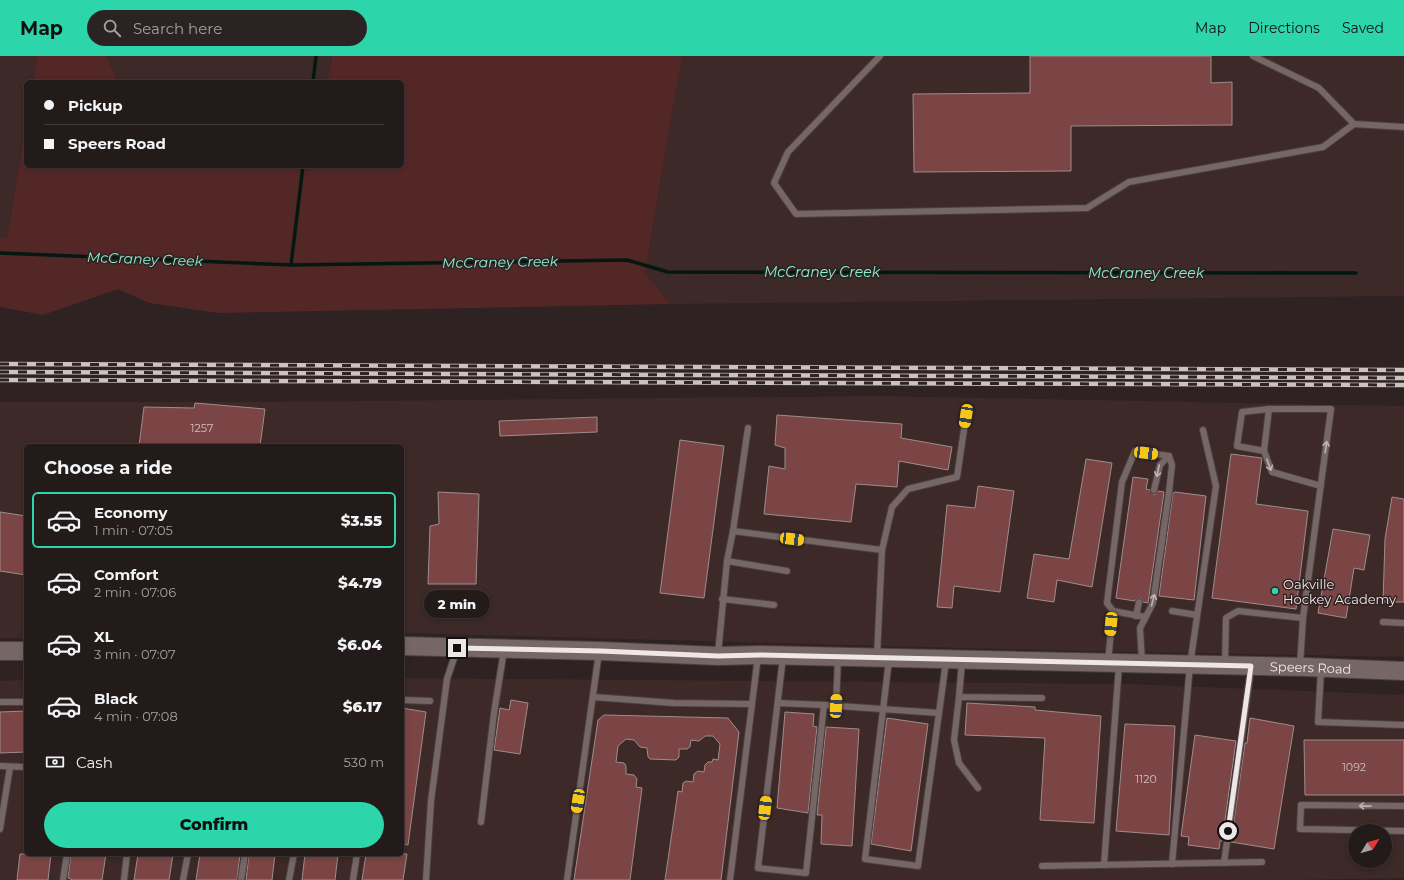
<!DOCTYPE html>
<html lang="en">
<head>
<meta charset="utf-8">
<style>
  body { margin:0; font-family:Montserrat,sans-serif; background:#2b2323; color:#f1f3f6; height:100vh; display:flex; flex-direction:column; font-size:15px; white-space:nowrap }
  * { box-sizing:border-box; margin:0 }
  p { font-size:13px; color:#a3a1a2 }
  .icon { flex:none; width:22px; height:22px; fill:none; stroke:currentColor; stroke-width:2; stroke-linecap:round; stroke-linejoin:round }
  .map { position:relative; flex:1; overflow:hidden }
  .panel { position:absolute; left:24px; top:388px; width:380px; height:412px; display:flex; flex-direction:column; background:#231a1a; border-radius:6px; box-shadow:0 2px 6px #0003,0 0 0 1px #403839 }
  .panel>* { flex:none }
  .guide { position:absolute; left:24px; top:24px; width:380px; height:88px; border-radius:6px; box-shadow:0 2px 6px #0003,0 0 0 1px #403839; display:grid; align-content:center; height:88px; padding:0 20px; background:#231a1a }
  .needle { width:26px; rotate:53deg }
  .fabs { position:absolute; left:1348px; top:768px; display:grid; gap:8px }
  .fabs a { display:grid; place-items:center; width:44px; height:44px; border-radius:50%; background:#231a1a; box-shadow:0 2px 6px #0003,0 0 0 1px #403839; font-size:20px }
  .end { position:absolute; width:18px; height:18px; margin:-9px; border:5px solid #efe6e6; background:#111; box-shadow:0 0 0 2px #111 }
  .from { border-radius:50% }
  .bubble { position:absolute; height:28px; border-radius:14px; background:#231a1a; box-shadow:0 2px 6px #0003,0 0 0 1px #403839; font-size:13px; font-weight:800; line-height:28px; text-align:center }
  .car { position:absolute; width:12px; height:24px; margin:-12px -6px; border-radius:5px; box-shadow:0 0 3px 1px #0007; background:linear-gradient(#f5c518 24%,#345 0 40%,#f5c518 0 76%,#345 0 86%,#f5c518 0) }
  .guide b { display:flex; align-items:center; gap:14px; height:38px; font-size:15px }
  .guide b+b { border-top:1px solid #403839 }
  .guide i { width:10px; height:10px; background:#f1f3f6 }
  ul { padding:0; list-style:none }
  li { display:flex; align-items:center; gap:12px; height:56px; margin:0 8px 6px; padding:0 12px; border:2px solid transparent; border-radius:6px }
  li div { flex:1 }
  li b { display:block; font-size:15px }
  li em { font-style:normal; font-weight:800 }
  li.selected { border-color:#2dd5ab }
  li>.icon { width:36px; height:36px; stroke-width:1.5 }
  h2 { padding:0 20px; font-size:18px; line-height:48px }
  .pay { display:flex; align-items:center; gap:10px; height:44px; padding:0 20px; font-size:15px }
  .pay p { margin-inline-start:auto }
  .cta { display:flex; gap:8px; margin-top:auto; padding:8px 20px }
  .cta a { flex:1; height:46px; border-radius:24px; background:#2dd5ab; color:#111; font-size:16px; font-weight:800; line-height:46px; text-align:center }
  header { display:flex; align-items:center; gap:24px; box-sizing:border-box; height:56px; padding:0 20px; background:#2dd5ab; color:#111 }
  header strong { font-size:19px }
  nav { display:flex; gap:22px; margin-inline-start:auto; font-size:14px }
  .search { width:280px; height:36px; background:#2b2323; display:flex; align-items:center; gap:10px; box-sizing:border-box; padding:0 14px; border-radius:22px; color:#a3a1a2; font-size:15px }
  .map>svg:first-child { display:block }
  .built { fill:#3c2928; fill-rule:evenodd }
  .green { fill:#542727 }
  .lines { fill:none; stroke-linecap:round; stroke-linejoin:round }
  .stream { stroke:#041812; stroke-width:3.5 }
  .building { fill:#7c4545; stroke:#9d8d8c }
  .service-casing { stroke:#4b4040; stroke-width:8 }
  .secondary-casing { stroke:#4b4040; stroke-width:20 }
  .service { stroke:#766766; stroke-width:6 }
  .secondary { stroke:#766766; stroke-width:18 }
  .rail-casing { stroke:#ccc2c2; stroke-width:4.5 }
  .rail { stroke:#2f2222; stroke-width:3; stroke-dasharray:9; stroke-linecap:butt }
  .oneway { stroke:#bfb3b3 }
  .route { stroke:#efe6e6; stroke-width:5 }
  .poi-dot { fill:#2dd5ab; stroke:#2f2222; stroke-width:1.5 }
  .labels { text-anchor:middle; dominant-baseline:central; stroke-width:3; stroke-linejoin:round; paint-order:stroke }
  .number-label { font-size:11px; fill:#d2bebe }
  .poi-label { font-size:13px; fill:#efe6e6; stroke:#2f2222; text-anchor:start }
  .street-label { font-size:13px; fill:#efe6e6; stroke:#2f2222 }
  .water-label { font-size:14px; font-style:italic; fill:#8aeece; stroke:#2f2222 }
</style>
</head>
<body>
<header>
<strong>Map</strong>
<div class="search"><svg class="icon" aria-label="search" viewBox="0 0 24 24"><circle cx="10" cy="10" r="6"/><path d="M15 15l6 6"/></svg>Search here</div>
<nav><a>Map</a><a>Directions</a><a>Saved</a></nav>
</header>
<div class="map">
<svg width="1404" height="824" viewBox="0 0 1404 824">
  <rect width="100%" height="100%" fill="#2f2222"/>
  <g class="built">
    <path d="M 0,0 L 37,0 L 33,26 L 26,26 L 26,68 L 7,182 L 0,183 Z"/>
    <path d="M 106,0 L 332,0 L 327,26 L 118,26 Z"/>
    <path d="M 682,0 L 1404,0 L 1404,240 L 670,248 L 645,216 Z"/>
    <path d="M 878,340 L 1404,350 L 1404,601 L 1078,595 L 402,577 L 402,390 L 26,390 L 26,582 L 0,582 L 0,346 L 264,346 Z"/>
    <path d="M 402,622 L 1131,628 L 1404,639 L 1404,822 L 1295,824 L 0,824 L 0,625 L 26,624 L 26,798 L 402,798 ZM 1355,775 L 1385,775 L 1385,805 L 1355,805 Z"/>
  </g>
  <g class="green">
    <path d="M 37,0 L 106,0 L 118,26 L 33,26 Z"/>
    <path d="M 332,0 L 682,0 L 645,216 L 670,248 L 219,257 L 149,247 L 118,233 L 43,259 L 0,251 L 0,183 L 7,182 L 26,68 L 26,110 L 402,110 L 402,26 L 327,26 Z"/>
  </g>
  <g class="lines">
    <g class="stream">
      <path d="M 313,26 L 316,0"/>
      <path d="M 0,197 L 291,209 L 303,110"/>
      <path d="M 291,209 L 627,204 L 668,216 L 1356,217"/>
    </g>
  </g>
  <g class="building">
    <path d="M 1030,0 L 1211,0 L 1211,27 L 1232,26 L 1232,69 L 1071,70 L 1071,115 L 914,116 L 913,38 L 1030,37 Z"/>
    <path d="M 195,347 L 265,353 L 260,390 L 139,390 L 144,351 L 194,352 Z"/>
    <path d="M 777,359 L 902,368 L 901,382 L 952,391 L 948,414 L 899,405 L 897,431 L 856,428 L 851,466 L 764,458 L 769,410 L 785,413 L 785,392 L 775,389 Z"/>
    <path d="M 597,361 L 597,376 L 500,380 L 499,365 Z"/>
    <path d="M 680,384 L 724,390 L 704,542 L 660,537 Z"/>
    <path d="M 1231,398 L 1262,402 L 1256,448 L 1308,455 L 1296,553 L 1212,542 Z"/>
    <path d="M 1086,403 L 1112,407 L 1092,531 L 1057,524 L 1054,546 L 1027,542 L 1034,498 L 1069,503 Z"/>
    <path d="M 1133,421 L 1148,423 L 1146,433 L 1150,434 L 1153,438 L 1156,438 L 1158,435 L 1164,436 L 1148,547 L 1143,546 L 1142,543 L 1140,542 L 1136,543 L 1135,545 L 1116,542 Z"/>
    <path d="M 978,430 L 1014,435 L 1000,536 L 954,530 L 952,552 L 937,551 L 947,449 L 975,452 Z"/>
    <path d="M 438,436 L 479,438 L 476,528 L 428,528 L 430,470 L 439,468 Z"/>
    <path d="M 1175,436 L 1206,440 L 1194,544 L 1159,540 L 1173,437 Z"/>
    <path d="M 1392,441 L 1404,443 L 1404,546 L 1383,546 L 1385,483 Z"/>
    <path d="M 0,456 L 26,460 L 26,519 L 0,515 Z"/>
    <path d="M 1333,473 L 1370,479 L 1364,514 L 1354,512 L 1346,562 L 1318,557 Z"/>
    <path d="M 511,644 L 528,647 L 520,698 L 494,694 L 500,652 L 509,654 Z"/>
    <path d="M 967,647 L 1035,651 L 1035,654 L 1101,660 L 1094,767 L 1040,764 L 1045,682 L 965,679 Z"/>
    <path d="M 402,652 L 426,656 L 408,789 L 402,788 Z"/>
    <path d="M 26,655 L 26,696 L 0,697 L 0,656 Z"/>
    <path d="M 785,656 L 814,658 L 813,670 L 817,671 L 808,757 L 777,752 Z"/>
    <path d="M 604,659 L 728,662 L 739,676 L 721,824 L 665,824 L 678,735 L 682,736 L 683,727 L 686,725 L 693,726 L 694,718 L 698,715 L 704,716 L 705,709 L 708,706 L 712,706 L 713,703 L 718,704 L 720,688 L 713,680 L 705,680 L 699,685 L 691,684 L 690,691 L 687,693 L 679,693 L 679,701 L 676,704 L 650,703 L 648,701 L 647,692 L 640,691 L 634,684 L 626,683 L 618,690 L 616,706 L 624,707 L 626,710 L 626,718 L 634,719 L 637,723 L 636,731 L 642,732 L 630,824 L 574,824 L 598,664 Z"/>
    <path d="M 887,662 L 928,668 L 911,795 L 871,788 Z"/>
    <path d="M 1250,662 L 1294,670 L 1274,793 L 1231,786 L 1245,687 L 1247,687 Z"/>
    <path d="M 1125,668 L 1175,670 L 1169,779 L 1116,775 Z"/>
    <path d="M 826,671 L 859,673 L 852,790 L 821,788 L 822,759 L 817,759 Z"/>
    <path d="M 1195,679 L 1236,685 L 1222,785 L 1220,785 L 1219,793 L 1188,789 L 1189,781 L 1181,780 Z"/>
    <path d="M 1304,684 L 1404,684 L 1404,739 L 1305,739 Z"/>
    <path d="M 20,798 L 51,798 L 48,824 L 17,824 Z"/>
    <path d="M 71,798 L 106,798 L 102,824 L 73,824 L 68,822 Z"/>
    <path d="M 138,798 L 173,798 L 169,824 L 134,824 Z"/>
    <path d="M 200,798 L 240,798 L 237,824 L 196,824 Z"/>
    <path d="M 249,798 L 275,798 L 272,824 L 246,824 Z"/>
    <path d="M 305,798 L 338,798 L 335,824 L 302,824 Z"/>
    <path d="M 366,798 L 407,798 L 403,824 L 362,824 Z"/>
  </g>
  <g class="lines">
    <defs>
      <g id="service">
        <path d="M 880,0 L 788,96 L 774,127 L 796,158 L 1087,152 L 1129,126 L 1323,91 L 1354,68"/>
        <path d="M 1253,0 L 1319,32 L 1354,68 L 1404,71"/>
        <path d="M 1264,395 L 1237,390 L 1242,356 L 1269,353"/>
        <path d="M 1154,434 L 1160,409 L 1169,400"/>
        <path d="M 733,475 L 882,494 L 877,600"/>
        <path d="M 882,494 L 892,451 L 908,433 L 957,421 L 966,360"/>
        <path d="M 727,505 L 787,515"/>
        <path d="M 722,543 L 774,549"/>
        <path d="M 1113,555 L 1107,547 L 1122,426 L 1135,395 L 1169,400"/>
        <path d="M 1172,555 L 1197,559"/>
        <path d="M 1136,560 L 1139,546"/>
        <path d="M 1303,562 L 1331,353 L 1269,353 L 1264,395 L 1272,416 L 1321,430"/>
        <path d="M 1383,566 L 1404,567"/>
        <path d="M 718,598 L 727,505 L 733,475 L 748,372"/>
        <path d="M 783,601 L 758,812 L 806,817 L 824,649 L 939,657 L 918,810 L 865,803 L 889,604"/>
        <path d="M 962,605 L 959,641 L 1042,642"/>
        <path d="M 1108,606 L 1113,555 L 1145,561"/>
        <path d="M 1142,606 L 1140,572 L 1153,547 L 1169,436 L 1172,409 L 1169,400"/>
        <path d="M 1225,608 L 1226,562 L 1238,555 L 1303,562 L 1300,609"/>
        <path d="M 1321,614 L 1318,666 L 1404,669"/>
        <path d="M 593,641 L 674,647 L 752,648"/>
        <path d="M 959,641 L 954,684 L 959,707 L 978,732"/>
        <path d="M 402,644 L 430,645"/>
        <path d="M 0,646 L 26,646"/>
        <path d="M 778,647 L 824,649"/>
        <path d="M 836,650 L 838,602"/>
        <path d="M 939,657 L 946,605"/>
        <path d="M 0,710 L 26,711"/>
        <path d="M 1404,750 L 1301,749 L 1300,773 L 1404,775"/>
        <path d="M 481,766 L 494,657 L 504,594"/>
        <path d="M 0,773 L 10,711"/>
        <path d="M 1224,807 L 1251,612"/>
        <path d="M 1172,808 L 1190,609 L 1216,430 L 1203,374"/>
        <path d="M 1104,809 L 1119,609"/>
        <path d="M 1042,810 L 1262,806"/>
        <path d="M 63,824 L 67,798"/>
        <path d="M 124,824 L 127,798"/>
        <path d="M 183,824 L 188,798"/>
        <path d="M 241,824 L 245,798"/>
        <path d="M 289,824 L 294,798"/>
        <path d="M 353,824 L 357,798"/>
        <path d="M 426,824 L 431,745 L 447,623 L 457,593"/>
        <path d="M 567,824 L 599,596"/>
        <path d="M 730,824 L 758,600"/>
      </g>
      <g id="secondary">
        <path id="s1" d="M 402,590 L 600,595 L 718,600 L 759,599 L 1306,611 L 1404,615"/>
        <path d="M 0,595 L 26,595"/>
      </g>
    </defs>
    <use href="#service" class="service-casing"/>
    <use href="#secondary" class="secondary-casing"/>
    <use href="#service" class="service"/>
    <use href="#secondary" class="secondary"/>
    <defs>
      <g id="rail">
        <path d="M 0,308 L 1404,314"/>
        <path d="M 0,316 L 1404,322"/>
        <path d="M 0,324 L 1404,329"/>
      </g>
    </defs>
    <use href="#rail" class="rail-casing"/>
    <use href="#rail" class="rail"/>
  </g>
  <defs><path id="oneway-shaft" d="M-6 0H5M1.5-3L5.5 0L1.5 3" fill="none" stroke-width="1.6" stroke-linecap="round" stroke-linejoin="round"/></defs>
  <g class="oneway">
    <use href="#oneway-shaft" transform="translate(1326 391) rotate(-82)"/>
    <use href="#oneway-shaft" transform="translate(1269 409) rotate(70)"/>
    <use href="#oneway-shaft" transform="translate(1158 415) rotate(102)"/>
    <use href="#oneway-shaft" transform="translate(1153 544) rotate(-76)"/>
    <use href="#oneway-shaft" transform="translate(1365 750) rotate(-179)"/>
  </g>
  <g class="lines">
    <path class="route" d="M 457,592 L 600,595 L 718,600 L 759,599 L 1251,610 L 1228,775"/>
  </g>
  <circle class="poi-dot" cx="1275" cy="535" r="4"/>
  <g class="labels">
    <g class="number-label">
      <text x="202" y="372">1257</text>
      <text x="1354" y="711">1092</text>
      <text x="1146" y="723">1120</text>
    </g>
    <g class="poi-label">
      <text x="1283" y="528">Oakville<tspan x="1283" dy="15">Hockey Academy</tspan></text>
    </g>
    <g class="street-label">
      <text stroke="none"><textPath href="#s1" startOffset="909">Speers Road</textPath></text>
    </g>
    <g class="water-label">
      <text transform="translate(145 203) rotate(2)">McCraney Creek</text>
      <text transform="translate(500 206) rotate(-1)">McCraney Creek</text>
      <text x="822" y="216">McCraney Creek</text>
      <text x="1146" y="217">McCraney Creek</text>
    </g>
  </g>
</svg>
<div class="fabs">
<a><svg class="needle" viewBox="-14 -14 28 28"><path d="M0-13l5 13h-10z" fill="#e53935"/><path d="M0 13l5-13h-10z" fill="#a3a1a2"/></svg></a>
</div>
<i class="end from" style="left:1228px;top:775px"></i>
<i class="end" style="left:457px;top:592px"></i>
<div class="bubble" style="left:424px;top:534px;width:66px">2 min</div>
<i class="car" style="left:966px;top:360px;rotate:189deg"></i>
<i class="car" style="left:1146px;top:397px;rotate:97deg"></i>
<i class="car" style="left:792px;top:483px;rotate:97deg"></i>
<i class="car" style="left:1111px;top:568px;rotate:185deg"></i>
<i class="car" style="left:836px;top:650px;rotate:3deg"></i>
<i class="car" style="left:578px;top:745px;rotate:189deg"></i>
<i class="car" style="left:765px;top:752px;rotate:7deg"></i>
<div class="guide">
<b><i class="from"></i>Pickup</b>
<b><i></i>Speers Road</b>
</div>
<section class="panel">
<h2>Choose a ride</h2>
<ul>
<li class="selected"><svg class="icon" aria-label="car" viewBox="0 0 24 24"><path d="M5 17H2v-5l4-1 3-4h7l3 4 3 1v5h-3M9 17h6M6 11h13"/><circle cx="7" cy="17" r="2"/><circle cx="17" cy="17" r="2"/></svg><div><b>Economy</b><p>1 min · 07:05</p></div><em>$3.55</em></li>
<li><svg class="icon" aria-label="car" viewBox="0 0 24 24"><path d="M5 17H2v-5l4-1 3-4h7l3 4 3 1v5h-3M9 17h6M6 11h13"/><circle cx="7" cy="17" r="2"/><circle cx="17" cy="17" r="2"/></svg><div><b>Comfort</b><p>2 min · 07:06</p></div><em>$4.79</em></li>
<li><svg class="icon" aria-label="car" viewBox="0 0 24 24"><path d="M5 17H2v-5l4-1 3-4h7l3 4 3 1v5h-3M9 17h6M6 11h13"/><circle cx="7" cy="17" r="2"/><circle cx="17" cy="17" r="2"/></svg><div><b>XL</b><p>3 min · 07:07</p></div><em>$6.04</em></li>
<li><svg class="icon" aria-label="car" viewBox="0 0 24 24"><path d="M5 17H2v-5l4-1 3-4h7l3 4 3 1v5h-3M9 17h6M6 11h13"/><circle cx="7" cy="17" r="2"/><circle cx="17" cy="17" r="2"/></svg><div><b>Black</b><p>4 min · 07:08</p></div><em>$6.17</em></li>
</ul>
<div class="pay"><svg class="icon" aria-label="cash" viewBox="0 0 24 24"><path d="M3 7h18v10H3z"/><circle cx="12" cy="12" r="2"/></svg>Cash<p>530 m</p></div>
<div class="cta"><a>Confirm</a></div>
</section>
</div>
</body>
</html>
